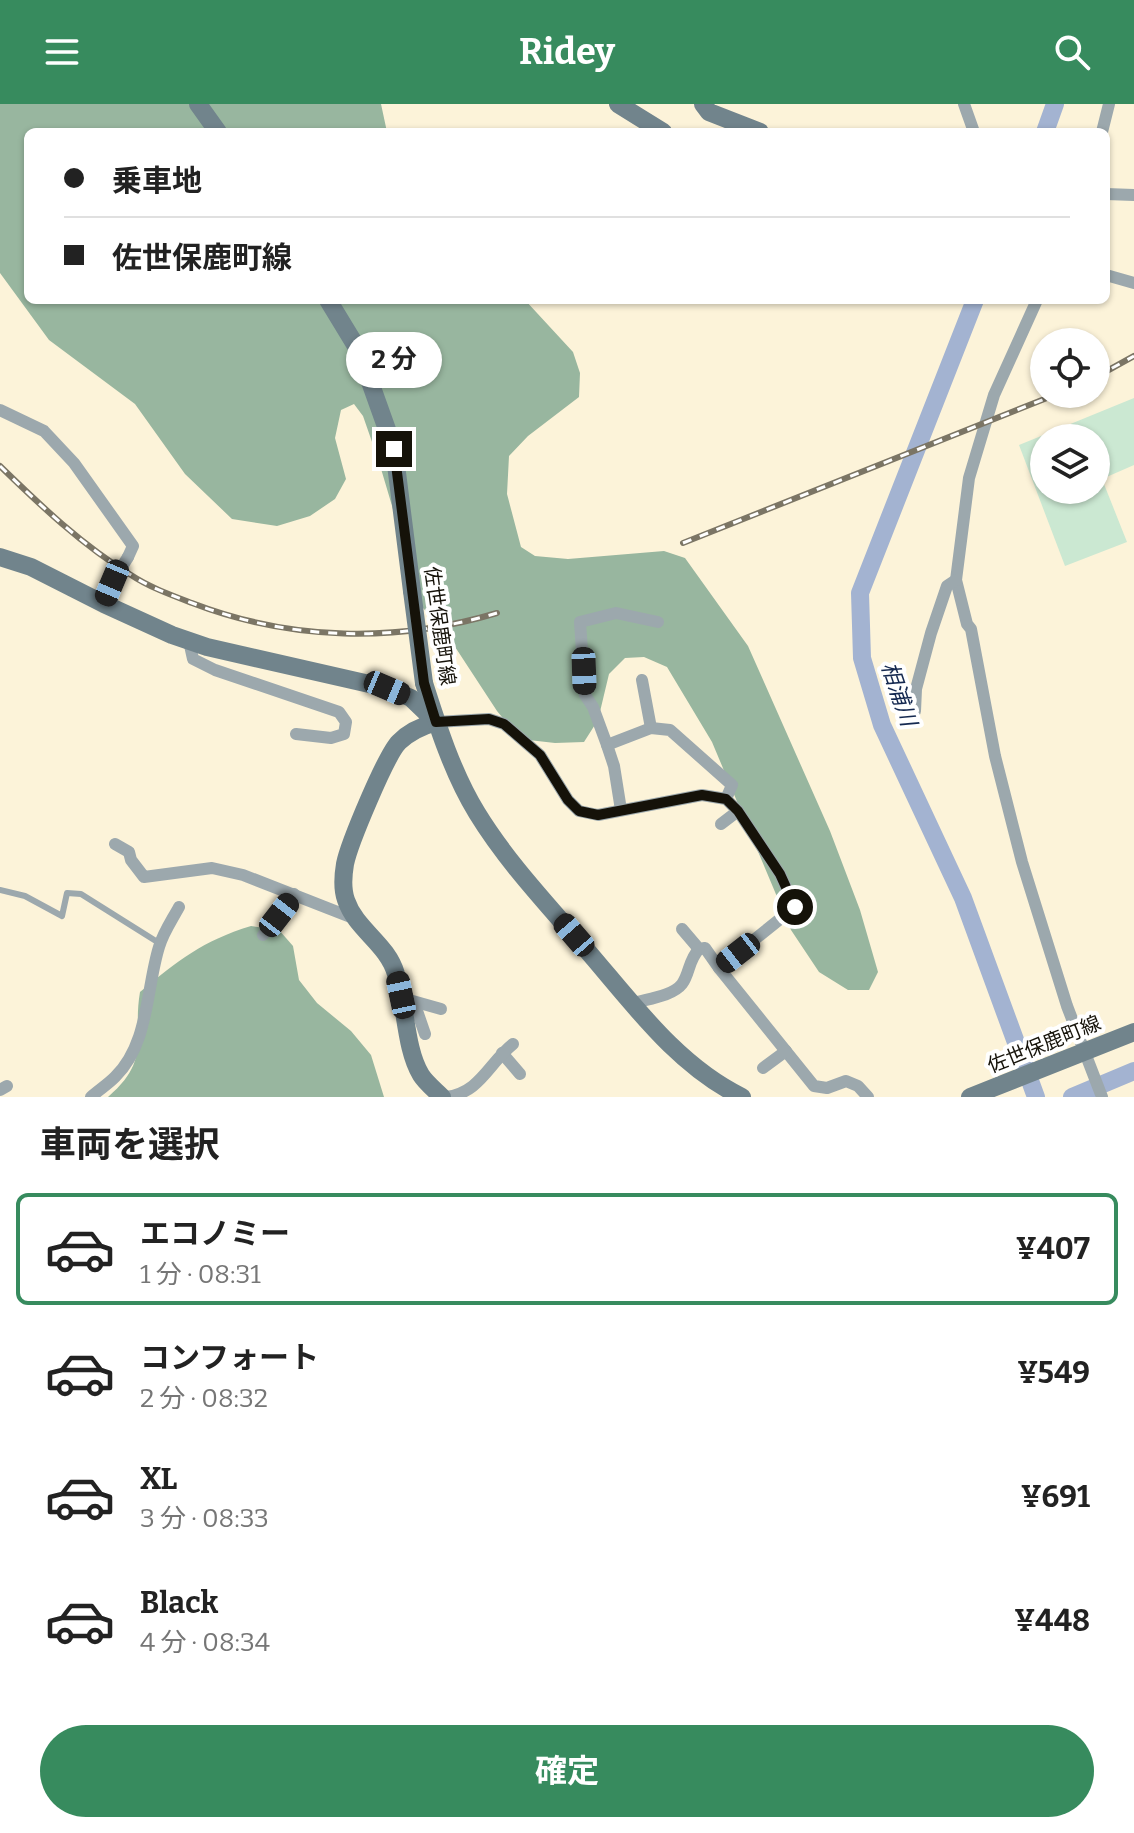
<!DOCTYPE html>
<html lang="ja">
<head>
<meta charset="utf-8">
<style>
  body { margin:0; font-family:Bitter,"Noto Sans JP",serif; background:#f2f2f2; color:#222; height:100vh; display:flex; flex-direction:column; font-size:30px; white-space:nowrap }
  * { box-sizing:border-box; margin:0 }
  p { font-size:26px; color:#767676 }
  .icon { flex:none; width:44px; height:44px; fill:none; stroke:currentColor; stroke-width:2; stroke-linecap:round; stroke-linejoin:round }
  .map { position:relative; height:993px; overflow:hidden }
  .side { display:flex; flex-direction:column; background:#fff; flex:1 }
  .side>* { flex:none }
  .top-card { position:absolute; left:24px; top:24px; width:1086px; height:176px; border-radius:12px; box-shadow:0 2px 6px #0004; display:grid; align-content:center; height:176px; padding:0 40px; background:#fff }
  .buttons { position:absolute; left:1030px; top:224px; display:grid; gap:16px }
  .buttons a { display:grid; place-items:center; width:80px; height:80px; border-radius:50%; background:#fff; box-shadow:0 2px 6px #0004; font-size:40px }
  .end { position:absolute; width:36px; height:36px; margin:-18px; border:10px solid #151209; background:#fff; box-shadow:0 0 0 4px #fff }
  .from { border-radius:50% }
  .bubble { position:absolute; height:56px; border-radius:28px; background:#fff; box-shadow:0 2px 6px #0004; font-size:26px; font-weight:700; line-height:56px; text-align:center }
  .car { position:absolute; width:24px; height:48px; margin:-24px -12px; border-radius:10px; box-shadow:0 0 6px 2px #0007; background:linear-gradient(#222 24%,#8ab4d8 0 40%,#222 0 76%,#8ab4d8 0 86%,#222 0) }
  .top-card b { display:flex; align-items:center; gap:28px; height:76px; font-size:30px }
  .top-card b+b { border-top:2px solid #e0e0e0 }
  .top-card i { width:20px; height:20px; background:#222 }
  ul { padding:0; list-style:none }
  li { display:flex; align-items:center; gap:24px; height:112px; margin:0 16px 12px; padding:0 24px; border:4px solid transparent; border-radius:12px }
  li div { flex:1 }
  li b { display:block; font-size:30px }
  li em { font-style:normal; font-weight:700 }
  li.current { border-color:#378b5e }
  li>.icon { width:72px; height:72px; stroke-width:1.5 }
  h2 { padding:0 40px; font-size:36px; line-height:96px }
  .primary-button { display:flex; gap:16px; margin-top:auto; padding:16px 40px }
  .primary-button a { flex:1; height:92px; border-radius:48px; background:#378b5e; color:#fff; font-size:32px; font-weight:700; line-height:92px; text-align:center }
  header { display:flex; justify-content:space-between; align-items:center; height:104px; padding:0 40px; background:#378b5e; color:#fff; font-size:36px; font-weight:700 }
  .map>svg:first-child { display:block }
  .green { fill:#cbe8d2; fill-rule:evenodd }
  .forest { fill:#98b69f }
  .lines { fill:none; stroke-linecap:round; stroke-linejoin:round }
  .river { stroke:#a3b3d1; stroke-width:18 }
  .lane { stroke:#9ca8ad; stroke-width:6 }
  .street { stroke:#9ca8ad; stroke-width:12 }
  .secondary { stroke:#71848c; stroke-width:18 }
  .rail-casing { stroke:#7b7565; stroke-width:6 }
  .rail { stroke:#fff; stroke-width:3; stroke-dasharray:9; stroke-linecap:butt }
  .street-bridge { stroke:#9ca8ad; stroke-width:12 }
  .secondary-bridge { stroke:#71848c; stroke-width:18 }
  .route { stroke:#151209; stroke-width:10 }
  .labels { text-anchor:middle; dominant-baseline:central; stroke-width:8; stroke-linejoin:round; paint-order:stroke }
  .street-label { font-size:20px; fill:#151209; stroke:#fff }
  .water-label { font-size:22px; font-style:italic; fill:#152950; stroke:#fff }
</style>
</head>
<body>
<header><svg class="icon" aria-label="menu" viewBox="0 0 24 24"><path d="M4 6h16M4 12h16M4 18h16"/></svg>Ridey<svg class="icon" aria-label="search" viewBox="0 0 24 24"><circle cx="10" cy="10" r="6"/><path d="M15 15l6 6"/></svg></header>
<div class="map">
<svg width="1134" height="993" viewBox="0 0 1134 993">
  <rect width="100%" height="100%" fill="#fcf3d9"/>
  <path class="green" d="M 1134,294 L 1134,361 L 1102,375 L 1127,438 L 1065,462 L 1019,341 ZM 1044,334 L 1096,334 L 1096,386 L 1044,386 Z"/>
  <g class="forest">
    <path d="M 0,0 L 381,0 L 387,28 L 28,28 L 28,196 L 525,196 L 573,248 L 580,269 L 579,293 L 528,332 L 509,352 L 507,390 L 521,443 L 535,452 L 568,455 L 664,447 L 685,454 L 748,542 L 830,727 L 860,806 L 878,868 L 869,886 L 848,886 L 819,868 L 791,826 L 712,638 L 667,563 L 644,553 L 625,554 L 609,570 L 598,616 L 584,638 L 555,639 L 520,635 L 497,607 L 444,526 L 422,503 L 379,358 L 363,312 L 354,300 L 341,306 L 335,334 L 346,375 L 335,395 L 310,412 L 277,422 L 232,415 L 185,370 L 135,300 L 49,236 L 0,169 Z"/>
    <path d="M 251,822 L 279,826 L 293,842 L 299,876 L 317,899 L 351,927 L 371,951 L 384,993 L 108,993 C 152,955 132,935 140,888 C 179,856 202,837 251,822 Z"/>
  </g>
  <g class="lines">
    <g class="river">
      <path d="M 1045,28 L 1055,0"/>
      <path d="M 975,196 L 860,489 L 862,554 L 882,621 L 963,794 L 1036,993"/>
      <path d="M 1072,993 L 1134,967"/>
    </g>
    <path class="lane" d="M 0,786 L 25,792 L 62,812 L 67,789 L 81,790 L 159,839"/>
    <g class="street">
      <path d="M 964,0 L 974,28"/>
      <path d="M 1102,28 L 1109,0"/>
      <path d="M 1106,90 L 1134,91"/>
      <path d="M 1106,171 L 1134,179"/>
      <path d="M 1037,196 L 994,291 L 969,374 L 956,476 L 967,520 L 971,525 L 995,652 L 1022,758 L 1067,902 L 1102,993"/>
      <path d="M 0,306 L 44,327 L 74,359 L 133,442 L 128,453"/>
      <path d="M 189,537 L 193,555 L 215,566 L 339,608 L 346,618 L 344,630 L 331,634 L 296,630"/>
      <path d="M 642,576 L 651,624"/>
      <path d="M 915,607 L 916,585 L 931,529 L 947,482 L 956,476"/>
      <path d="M 436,618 L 489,615 L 504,620 L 540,651 L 568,696 L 579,707 L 598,711 L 702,691 L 726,695 L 738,707 L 780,770 L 795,803 L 719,864 L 814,982 L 827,984 L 846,977 L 858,982 L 868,993"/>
      <path d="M 607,641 L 593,603 L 585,591 L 580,518 L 616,509 L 658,518"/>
      <path d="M 621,706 L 614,662 L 607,641 L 651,624 L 670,626 L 732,681 L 726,695"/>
      <path d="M 721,720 L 738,707"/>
      <path d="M 115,740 L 129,748 L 131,756 L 144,773 L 212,764 L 243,771 L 353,814"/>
      <path d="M 682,825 L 699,845 L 705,844 L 719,864"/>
      <path d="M 263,831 L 294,790"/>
      <path d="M 402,894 L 441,905"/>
      <path d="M 414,898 L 425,930"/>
      <path d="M 634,899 C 647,895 673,892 682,880 C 690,869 688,857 699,845"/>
      <path d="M 502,949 L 520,970"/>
      <path d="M 763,964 L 786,947"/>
      <path d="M 0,986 L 7,982"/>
      <path d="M 91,993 C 99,986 108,980 115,973 C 149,940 146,885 159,843 C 163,829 172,816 179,803"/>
      <path d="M 446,993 C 480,989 488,960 513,940"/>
    </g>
    <g class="secondary">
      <path d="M 198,0 L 218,28"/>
      <path d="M 618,0 L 663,28"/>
      <path d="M 703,0 L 709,8 L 760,28"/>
      <path d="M 328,196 L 359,247 L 394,345 L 412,487"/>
      <path d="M 0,453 L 31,463 L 104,500 L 172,531 L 207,543 L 387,584 L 411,594 L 436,618 C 422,622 410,627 399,638 C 386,651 349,740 345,760 C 343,772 342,785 346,796 C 356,826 387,839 396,870 C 406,900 405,945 421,971 C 426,979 435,986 442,993"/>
      <path d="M 424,579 C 438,623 453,670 477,709 C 507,758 547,800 584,843 C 631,897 676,961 742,993"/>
      <path d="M 970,993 L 1134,928"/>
    </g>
    <defs>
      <g id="rail">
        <path d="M 1096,273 L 1134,252"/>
        <path d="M 0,362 C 41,402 82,441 131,471 C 149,483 171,491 192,499 C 291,537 396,539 497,509"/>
        <path d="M 683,439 L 1057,290"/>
      </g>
    </defs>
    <use href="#rail" class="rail-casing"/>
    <use href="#rail" class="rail"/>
    <path class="street-bridge" d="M 112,479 L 128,453"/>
    <path class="secondary-bridge" d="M 412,487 L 424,579"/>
  </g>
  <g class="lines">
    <path class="route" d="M 394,345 L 424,579 L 436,618 L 489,615 L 504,620 L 540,651 L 568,696 L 579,707 L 598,711 L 702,691 L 726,695 L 738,707 L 780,770 L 795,803"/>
  </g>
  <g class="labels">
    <g class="street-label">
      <text transform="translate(440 522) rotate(82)">佐世保鹿町線</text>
      <text transform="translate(1044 940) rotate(-22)">佐世保鹿町線</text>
    </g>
    <g class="water-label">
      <text transform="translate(899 590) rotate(71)">相浦川</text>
    </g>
  </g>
</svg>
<div class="buttons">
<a><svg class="icon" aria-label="locate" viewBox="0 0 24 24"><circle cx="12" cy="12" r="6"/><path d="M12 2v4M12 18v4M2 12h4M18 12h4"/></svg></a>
<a><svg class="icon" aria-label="layers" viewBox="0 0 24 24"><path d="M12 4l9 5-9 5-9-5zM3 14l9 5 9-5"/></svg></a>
</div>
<i class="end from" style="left:795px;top:803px"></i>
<i class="end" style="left:394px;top:345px"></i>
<div class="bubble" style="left:346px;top:228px;width:96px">2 分</div>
<i class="car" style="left:112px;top:479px;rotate:203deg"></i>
<i class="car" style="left:584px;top:567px;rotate:178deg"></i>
<i class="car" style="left:387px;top:584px;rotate:113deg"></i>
<i class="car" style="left:279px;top:811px;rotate:38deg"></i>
<i class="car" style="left:574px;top:831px;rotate:319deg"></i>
<i class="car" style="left:738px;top:849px;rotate:232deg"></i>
<i class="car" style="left:401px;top:891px;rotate:348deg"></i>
<div class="top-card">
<b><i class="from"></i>乗車地</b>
<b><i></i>佐世保鹿町線</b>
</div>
</div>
<section class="side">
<h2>車両を選択</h2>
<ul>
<li class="current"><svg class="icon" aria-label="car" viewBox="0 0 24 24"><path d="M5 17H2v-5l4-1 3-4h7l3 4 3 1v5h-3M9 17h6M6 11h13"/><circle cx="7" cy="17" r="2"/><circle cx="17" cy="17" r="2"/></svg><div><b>エコノミー</b><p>1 分 · 08:31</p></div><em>¥407</em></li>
<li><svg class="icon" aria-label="car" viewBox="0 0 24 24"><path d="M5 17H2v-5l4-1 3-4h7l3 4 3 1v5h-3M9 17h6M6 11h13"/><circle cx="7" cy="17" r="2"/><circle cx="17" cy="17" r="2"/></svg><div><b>コンフォート</b><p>2 分 · 08:32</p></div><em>¥549</em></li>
<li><svg class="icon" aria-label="car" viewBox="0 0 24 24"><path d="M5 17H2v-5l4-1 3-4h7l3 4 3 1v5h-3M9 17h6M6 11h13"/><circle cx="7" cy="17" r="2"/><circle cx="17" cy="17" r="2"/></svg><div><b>XL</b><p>3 分 · 08:33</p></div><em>¥691</em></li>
<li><svg class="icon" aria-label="car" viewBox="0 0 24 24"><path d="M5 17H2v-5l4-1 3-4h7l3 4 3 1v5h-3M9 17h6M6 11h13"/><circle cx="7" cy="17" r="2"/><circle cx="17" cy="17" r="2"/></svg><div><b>Black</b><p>4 分 · 08:34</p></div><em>¥448</em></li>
</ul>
<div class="primary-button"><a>確定</a></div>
</section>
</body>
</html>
